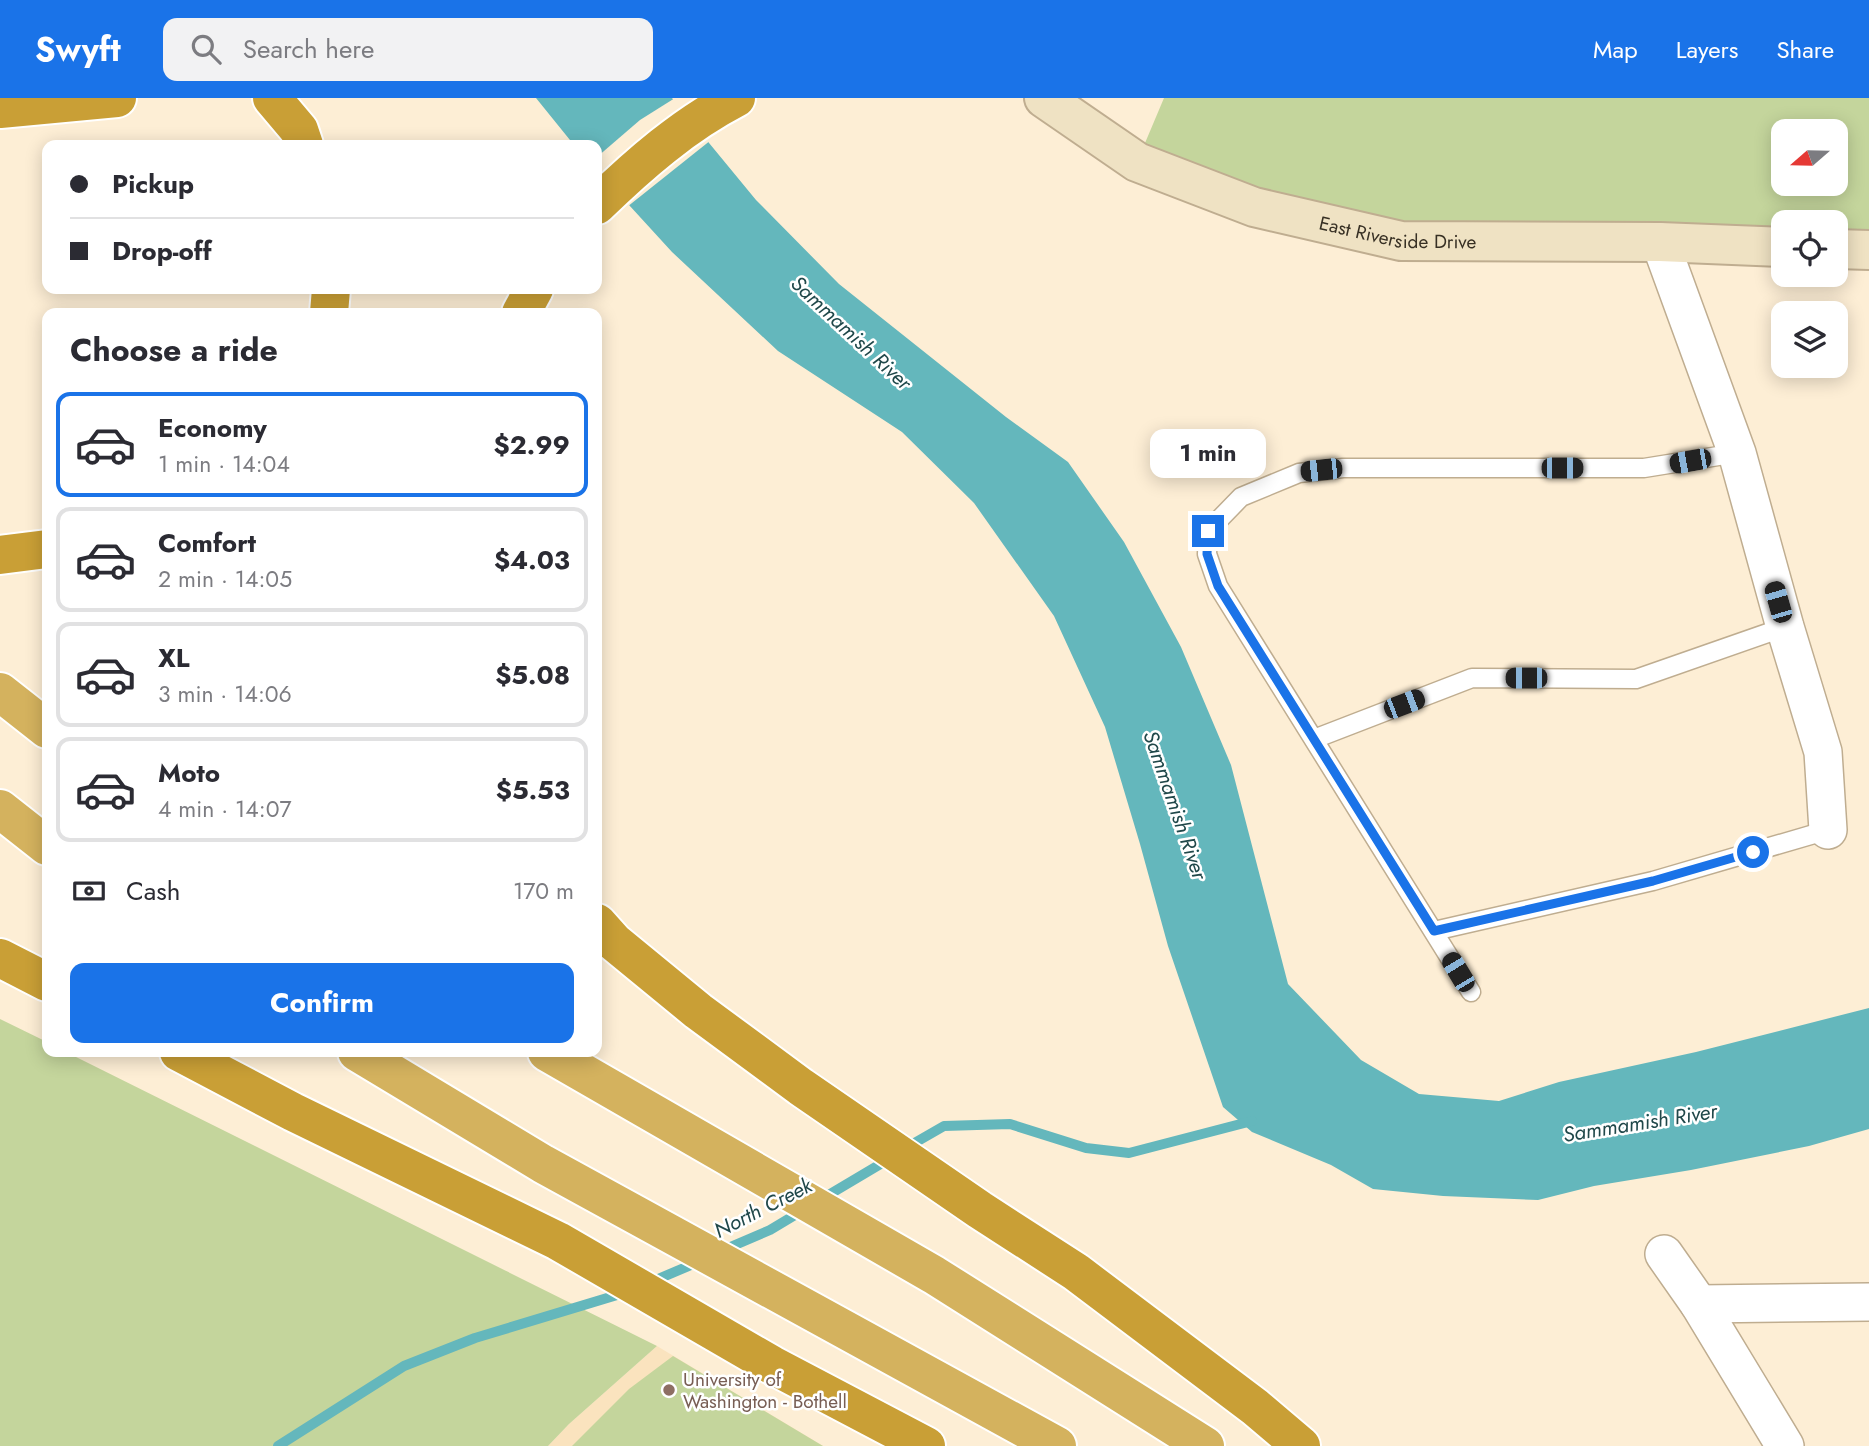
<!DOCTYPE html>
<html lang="en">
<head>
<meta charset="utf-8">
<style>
  body { margin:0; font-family:Jost,sans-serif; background:#f2f2f3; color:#2b2b33; height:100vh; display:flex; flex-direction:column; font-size:26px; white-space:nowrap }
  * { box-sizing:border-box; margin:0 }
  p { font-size:23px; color:#7c7c81 }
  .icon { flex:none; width:38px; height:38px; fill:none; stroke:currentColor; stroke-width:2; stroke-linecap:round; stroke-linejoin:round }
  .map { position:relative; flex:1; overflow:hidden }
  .drawer { position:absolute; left:42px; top:210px; width:560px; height:749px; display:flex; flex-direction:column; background:#fff; border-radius:14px; box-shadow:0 4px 18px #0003 }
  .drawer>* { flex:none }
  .top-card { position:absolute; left:42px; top:42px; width:560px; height:154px; border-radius:14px; box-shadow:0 4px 18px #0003; display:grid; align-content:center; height:154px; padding:0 28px; background:#fff }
  .needle { width:46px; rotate:250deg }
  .controls { position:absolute; left:1771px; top:21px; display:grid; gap:14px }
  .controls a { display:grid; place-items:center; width:77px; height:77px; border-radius:14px; background:#fff; box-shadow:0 4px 18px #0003; font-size:35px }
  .end { position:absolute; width:32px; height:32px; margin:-16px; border:9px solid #1a73e8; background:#fff; box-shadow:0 0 0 4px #fff }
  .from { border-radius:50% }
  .bubble { position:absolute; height:49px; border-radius:14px; background:#fff; box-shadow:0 4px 18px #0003; font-size:23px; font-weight:700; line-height:49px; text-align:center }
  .car { position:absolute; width:21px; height:42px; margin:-21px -10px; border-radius:9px; box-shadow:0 0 5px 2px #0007; background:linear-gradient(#222 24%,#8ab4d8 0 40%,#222 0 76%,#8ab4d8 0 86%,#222 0) }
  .top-card b { display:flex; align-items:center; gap:24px; height:66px; font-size:26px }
  .top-card b+b { border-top:2px solid #e1e1e2 }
  .top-card i { width:18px; height:18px; background:#2b2b33 }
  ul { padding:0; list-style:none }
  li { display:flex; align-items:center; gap:21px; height:105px; margin:0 14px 10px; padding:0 14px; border:4px solid #e1e1e2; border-radius:14px }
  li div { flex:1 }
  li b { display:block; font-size:26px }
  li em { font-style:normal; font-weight:700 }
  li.current { border-color:#1a73e8 }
  li>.icon { width:63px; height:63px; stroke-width:1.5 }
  h2 { padding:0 28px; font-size:32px; line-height:84px }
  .pay { display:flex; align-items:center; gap:18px; height:77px; padding:0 28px; font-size:26px }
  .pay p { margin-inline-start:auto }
  .primary-button { display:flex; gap:14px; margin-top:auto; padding:14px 28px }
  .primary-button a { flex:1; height:80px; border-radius:14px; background:#1a73e8; color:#fff; font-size:28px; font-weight:700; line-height:80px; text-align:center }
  header { display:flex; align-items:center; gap:42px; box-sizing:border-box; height:98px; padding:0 35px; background:#1a73e8; color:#fff }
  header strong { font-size:33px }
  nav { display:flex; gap:38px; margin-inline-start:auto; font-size:24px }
  .search { width:490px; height:63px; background:#f2f2f3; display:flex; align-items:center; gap:18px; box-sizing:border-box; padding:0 24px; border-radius:14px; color:#7c7c81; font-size:26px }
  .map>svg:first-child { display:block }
  .built { fill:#fae3be }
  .green { fill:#c4d59c; fill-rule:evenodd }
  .water { fill:#64b7bc }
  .pier { fill:#fdeed5 }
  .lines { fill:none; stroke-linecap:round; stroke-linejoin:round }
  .stream { stroke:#64b7bc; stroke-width:10 }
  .service-casing { stroke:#bfad90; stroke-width:21 }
  .minor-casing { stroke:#bfad90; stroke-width:40 }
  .secondary-casing { stroke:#bfad90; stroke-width:42 }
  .trunk-casing { stroke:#fff; stroke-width:42 }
  .motorway-casing { stroke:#fff; stroke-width:42 }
  .service { stroke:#fff; stroke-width:18 }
  .minor { stroke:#fff; stroke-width:37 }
  .secondary { stroke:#efe2c3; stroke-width:38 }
  .trunk { stroke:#d4b25e; stroke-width:38 }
  .motorway { stroke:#c99f36; stroke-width:38 }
  .route { stroke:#1a73e8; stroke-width:9 }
  .education-dot { fill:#8d6e63; stroke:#fff; stroke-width:2.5 }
  .labels { text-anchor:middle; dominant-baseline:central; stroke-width:5; stroke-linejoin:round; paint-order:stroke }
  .street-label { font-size:19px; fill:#373024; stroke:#fff }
  .education-label { font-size:19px; fill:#785e54; stroke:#fff; text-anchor:start }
  .water-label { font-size:21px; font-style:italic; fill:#20484a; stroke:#fff }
</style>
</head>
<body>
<header>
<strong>Swyft</strong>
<div class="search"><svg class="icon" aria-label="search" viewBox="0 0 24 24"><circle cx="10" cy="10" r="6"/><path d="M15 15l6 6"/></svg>Search here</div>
<nav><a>Map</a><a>Layers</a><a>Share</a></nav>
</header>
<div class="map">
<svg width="1869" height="1348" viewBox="0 0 1869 1348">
  <rect width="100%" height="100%" fill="#fdeed5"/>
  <path class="built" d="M 657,1248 L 823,1348 L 548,1348 L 569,1326 Z"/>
  <g class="green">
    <path d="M 1164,0 L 1869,0 L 1869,152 L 1836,151 L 1836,124 L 1783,124 L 1783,149 L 1401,143 L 1137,64 ZM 1783,33 L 1836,33 L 1836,86 L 1783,86 Z"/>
    <path d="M 0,921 L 47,944 L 47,954 L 66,954 L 657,1248 L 569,1326 L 548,1348 L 0,1348 Z"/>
    <path d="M 673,1258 L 823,1348 L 572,1348 L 629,1291 Z"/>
  </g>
  <path class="water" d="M 536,0 L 672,0 L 756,102 L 839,186 L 1006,319 L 1068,364 L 1124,444 L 1181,549 L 1231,667 L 1288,886 L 1361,962 L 1419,996 L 1499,1003 L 1559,984 L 1696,954 L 1869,910 L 1869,1031 L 1809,1048 L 1691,1072 L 1594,1088 L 1538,1102 L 1443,1098 L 1373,1091 L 1331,1067 L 1252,1034 L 1223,1009 L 1168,848 L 1140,746 L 1105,629 L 1054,518 L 974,405 L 902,334 L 778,253 L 672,154 L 597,72 L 597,47 L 574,47 Z"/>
  <path class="pier" d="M 675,0 L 711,42 L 627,109 L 597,77 L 597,59 L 640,22 Z"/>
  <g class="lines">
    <g class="stream">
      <path d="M 904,1051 L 944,1028 L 1010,1026 L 1086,1050 L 1129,1055 L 1252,1023"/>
      <path d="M 820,1102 L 889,1061"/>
      <path d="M 721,1153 L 770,1132 L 805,1111"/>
      <path d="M 651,1184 L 698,1164"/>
      <path d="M 278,1348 L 404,1268 L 475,1240 L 627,1194"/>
    </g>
    <defs>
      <g id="service">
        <path d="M 1314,641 L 1472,580 L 1636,581 L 1785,529"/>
        <path d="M 1434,833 L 1653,783 L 1828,732"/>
        <path d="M 1471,894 L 1218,488 L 1207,456 L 1208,433 L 1241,399 L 1299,375 L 1343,370 L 1644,370 L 1737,355"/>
      </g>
      <g id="minor">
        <path d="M 1660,144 L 1737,355 L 1785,529 L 1823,654 L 1828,732"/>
        <path d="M 1664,1156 L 1699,1206 L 1785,1348"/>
        <path d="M 1699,1206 L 1869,1204"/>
      </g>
      <g id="secondary">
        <path id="s1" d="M 1044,0 L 1137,64 L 1254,109 L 1401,143 L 1660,144 L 1783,149"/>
        <path d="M 1836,151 L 1869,152"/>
      </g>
      <g id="trunk">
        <path d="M 0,594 L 47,631"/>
        <path d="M 0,711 L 47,748"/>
        <path d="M 357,954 L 543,1066 L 1057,1348"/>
        <path d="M 547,954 L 934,1177 L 1205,1348"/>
      </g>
      <g id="motorway">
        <path d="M 272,0 L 299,32 L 304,47"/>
        <path d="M 0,11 L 117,0"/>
        <path d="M 597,107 C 639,66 684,27 736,0"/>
        <path d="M 329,215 L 331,191"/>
        <path d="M 521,215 L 534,191"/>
        <path d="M 0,457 L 47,451"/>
        <path d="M 597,825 L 614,844 L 698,913 L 801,989 L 980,1112 L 1076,1174 L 1255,1309 L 1301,1348"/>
        <path d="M 0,860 L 47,884"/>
        <path d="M 179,954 L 293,1014 L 558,1143 L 772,1267 L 926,1348"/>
      </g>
    </defs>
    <use href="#service" class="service-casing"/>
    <use href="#minor" class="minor-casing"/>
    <use href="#secondary" class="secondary-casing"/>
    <use href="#trunk" class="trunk-casing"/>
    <use href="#motorway" class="motorway-casing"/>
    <use href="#service" class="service"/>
    <use href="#minor" class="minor"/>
    <use href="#secondary" class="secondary"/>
    <use href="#trunk" class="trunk"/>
    <use href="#motorway" class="motorway"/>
  </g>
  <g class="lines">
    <path class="route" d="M 1208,433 L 1207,456 L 1218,488 L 1434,833 L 1653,783 L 1753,754"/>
  </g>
  <circle class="education-dot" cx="669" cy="1292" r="7"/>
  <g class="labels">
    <g class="street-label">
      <text stroke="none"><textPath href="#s1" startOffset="385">East Riverside Drive</textPath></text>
    </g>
    <g class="education-label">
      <text x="683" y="1281">University of<tspan x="683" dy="22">Washington - Bothell</tspan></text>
    </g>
    <g class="water-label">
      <text transform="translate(851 235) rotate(43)">Sammamish River</text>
      <text transform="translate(1175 707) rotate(71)">Sammamish River</text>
      <text transform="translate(1640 1025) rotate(-9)">Sammamish River</text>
      <text transform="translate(763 1110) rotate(-27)">North Creek</text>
    </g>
  </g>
</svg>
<div class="controls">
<a><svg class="needle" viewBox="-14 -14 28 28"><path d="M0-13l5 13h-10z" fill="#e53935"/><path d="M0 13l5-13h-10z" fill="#7c7c81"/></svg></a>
<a><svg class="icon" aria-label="locate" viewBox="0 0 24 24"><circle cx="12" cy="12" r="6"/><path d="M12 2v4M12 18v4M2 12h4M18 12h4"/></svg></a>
<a><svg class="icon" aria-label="layers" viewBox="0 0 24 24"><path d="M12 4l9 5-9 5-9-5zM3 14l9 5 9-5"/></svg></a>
</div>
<i class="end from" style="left:1753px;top:754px"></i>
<i class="end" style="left:1208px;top:433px"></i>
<div class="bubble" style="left:1150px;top:331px;width:116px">1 min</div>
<i class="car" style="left:1690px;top:363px;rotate:260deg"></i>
<i class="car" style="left:1562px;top:370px;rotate:90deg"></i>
<i class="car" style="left:1321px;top:372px;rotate:264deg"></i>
<i class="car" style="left:1778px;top:504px;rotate:344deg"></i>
<i class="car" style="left:1526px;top:580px;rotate:270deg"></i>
<i class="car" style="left:1404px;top:606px;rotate:69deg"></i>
<i class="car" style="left:1458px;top:874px;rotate:329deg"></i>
<div class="top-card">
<b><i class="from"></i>Pickup</b>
<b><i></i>Drop-off</b>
</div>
<section class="drawer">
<h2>Choose a ride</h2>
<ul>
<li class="current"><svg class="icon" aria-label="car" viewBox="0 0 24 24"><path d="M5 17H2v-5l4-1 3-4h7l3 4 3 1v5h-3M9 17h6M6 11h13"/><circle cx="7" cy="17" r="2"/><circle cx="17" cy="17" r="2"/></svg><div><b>Economy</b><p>1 min · 14:04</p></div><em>$2.99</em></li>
<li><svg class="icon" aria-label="car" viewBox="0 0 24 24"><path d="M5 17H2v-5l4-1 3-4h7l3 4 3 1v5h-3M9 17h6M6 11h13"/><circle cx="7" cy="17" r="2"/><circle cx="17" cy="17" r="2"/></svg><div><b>Comfort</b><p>2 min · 14:05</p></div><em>$4.03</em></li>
<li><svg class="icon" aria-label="car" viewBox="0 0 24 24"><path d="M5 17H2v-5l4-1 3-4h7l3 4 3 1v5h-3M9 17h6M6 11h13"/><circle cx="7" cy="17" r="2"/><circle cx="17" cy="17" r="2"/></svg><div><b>XL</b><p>3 min · 14:06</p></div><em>$5.08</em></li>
<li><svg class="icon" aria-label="car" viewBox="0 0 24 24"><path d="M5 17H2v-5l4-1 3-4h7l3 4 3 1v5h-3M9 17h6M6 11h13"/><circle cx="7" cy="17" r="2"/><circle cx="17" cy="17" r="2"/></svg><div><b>Moto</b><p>4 min · 14:07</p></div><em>$5.53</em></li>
</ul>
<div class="pay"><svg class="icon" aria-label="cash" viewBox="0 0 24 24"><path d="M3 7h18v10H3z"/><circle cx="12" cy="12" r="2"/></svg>Cash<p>170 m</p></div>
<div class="primary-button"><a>Confirm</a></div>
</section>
</div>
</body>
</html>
